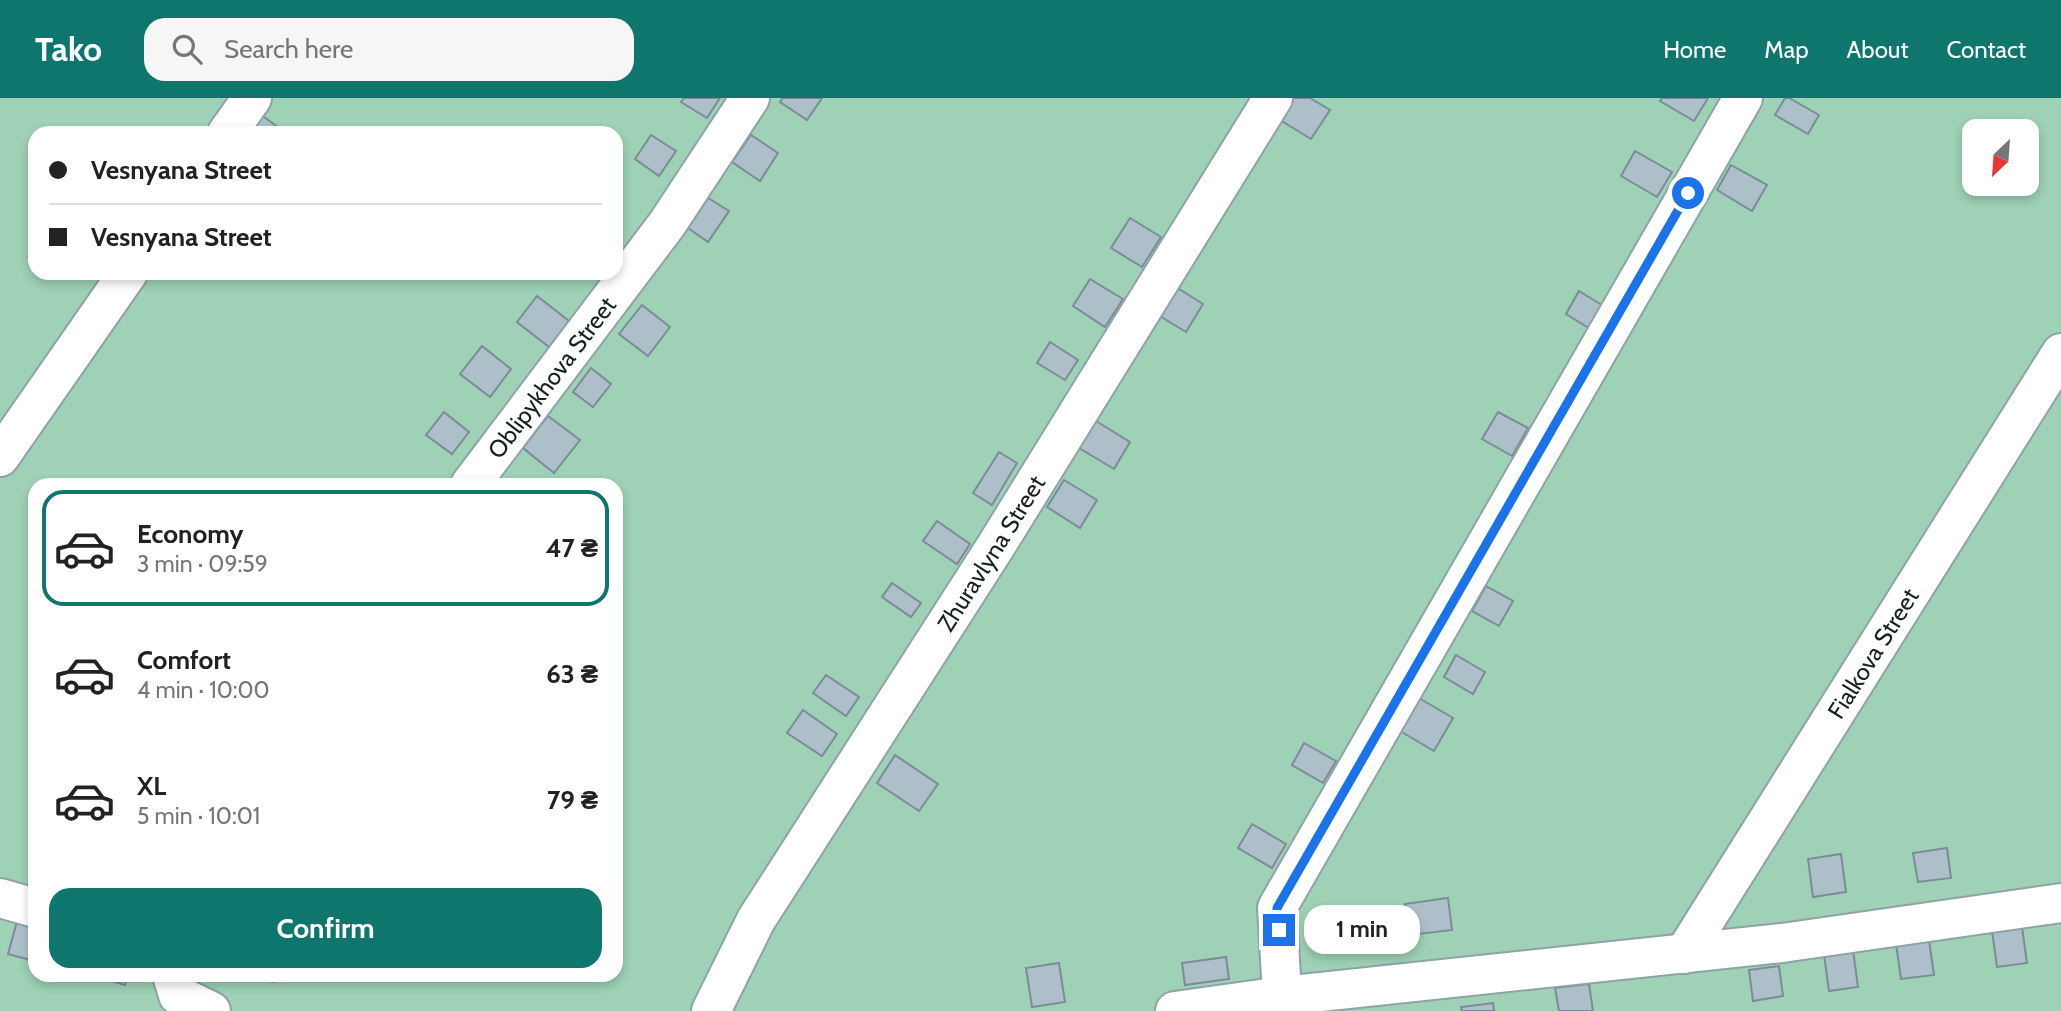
<!DOCTYPE html>
<html lang="en">
<head>
<meta charset="utf-8">
<style>
  body { margin:0; font-family:Cabin,sans-serif; background:#f6f6f6; color:#222; height:100vh; display:flex; flex-direction:column; font-size:26px; white-space:nowrap }
  * { box-sizing:border-box; margin:0 }
  p { font-size:23px; color:#767676 }
  .icon { flex:none; width:38px; height:38px; fill:none; stroke:currentColor; stroke-width:2; stroke-linecap:round; stroke-linejoin:round }
  .map { position:relative; flex:1; overflow:hidden }
  .sheet { position:absolute; left:28px; top:380px; width:595px; height:504px; display:flex; flex-direction:column; background:#fff; border-radius:21px; box-shadow:0 4px 10px #0003 }
  .sheet>* { flex:none }
  .banner { position:absolute; left:28px; top:28px; width:595px; height:154px; border-radius:21px; box-shadow:0 4px 10px #0003; display:grid; align-content:center; height:154px; padding:0 21px; background:#fff }
  .needle { width:46px; rotate:205deg }
  .tools { position:absolute; left:1962px; top:21px; display:grid; gap:14px }
  .tools a { display:grid; place-items:center; width:77px; height:77px; border-radius:14px; background:#fff; box-shadow:0 4px 10px #0003; font-size:35px }
  .end { position:absolute; width:32px; height:32px; margin:-16px; border:9px solid #1a73e8; background:#fff; box-shadow:0 0 0 4px #fff }
  .from { border-radius:50% }
  .bubble { position:absolute; height:49px; border-radius:21px; background:#fff; box-shadow:0 4px 10px #0003; font-size:23px; font-weight:700; line-height:49px; text-align:center }
  .banner b { display:flex; align-items:center; gap:24px; height:66px; font-size:26px }
  .banner b+b { border-top:2px solid #e0e0e0 }
  .banner i { width:18px; height:18px; background:#222 }
  ul { padding:12px 0 0; list-style:none }
  li { display:flex; align-items:center; gap:21px; height:116px; margin:0 14px 10px; padding:0 7px; border:4px solid transparent; border-radius:21px }
  li div { flex:1 }
  li b { display:block; font-size:26px }
  li em { font-style:normal; font-weight:700 }
  li.on { border-color:#0f766e }
  li>.icon { width:63px; height:63px; stroke-width:1.5 }
  .primary-button { display:flex; gap:14px; margin-top:auto; padding:14px 21px }
  .primary-button a { flex:1; height:80px; border-radius:21px; background:#0f766e; color:#fff; font-size:28px; font-weight:700; line-height:80px; text-align:center }
  header { display:flex; align-items:center; gap:42px; box-sizing:border-box; height:98px; padding:0 35px; background:#0f766e; color:#fff }
  header strong { font-size:33px }
  nav { display:flex; gap:38px; margin-inline-start:auto; font-size:24px }
  .search { width:490px; height:63px; background:#f6f6f6; display:flex; align-items:center; gap:18px; box-sizing:border-box; padding:0 24px; border-radius:21px; color:#767676; font-size:26px }
  .map>svg:first-child { display:block }
  .green { fill:#9ed1b6; fill-rule:evenodd }
  .building { fill:#adc0ca; stroke:#7a8c96; stroke-width:2 }
  .lines { fill:none; stroke-linecap:round; stroke-linejoin:round }
  .minor-casing { stroke:#8ea3a7; stroke-width:42 }
  .minor { stroke:#fff; stroke-width:38 }
  .route { stroke:#1a73e8; stroke-width:9 }
  .labels { text-anchor:middle; dominant-baseline:central; stroke-width:6; stroke-linejoin:round; paint-order:stroke }
  .street-label { font-size:24px; fill:#182122; stroke:#cde4e8 }
</style>
</head>
<body>
<header>
<strong>Tako</strong>
<div class="search"><svg class="icon" aria-label="search" viewBox="0 0 24 24"><circle cx="10" cy="10" r="6"/><path d="M15 15l6 6"/></svg>Search here</div>
<nav><a>Home</a><a>Map</a><a>About</a><a>Contact</a></nav>
</header>
<div class="map">
<svg width="2061" height="913" viewBox="0 0 2061 913">
  <rect width="100%" height="100%" fill="#cde4e8"/>
  <path class="green" d="M 0,0 L 2061,0 L 2061,913 L 0,913 ZM 1974,33 L 2026,33 L 2026,86 L 1974,86 ZM 35,35 L 616,35 L 616,175 L 35,175 ZM 35,387 L 616,387 L 616,877 L 35,877 Z"/>
  <g class="building">
    <path d="M 684,0 L 720,0 L 707,20 L 681,4 Z"/>
    <path d="M 783,0 L 822,0 L 807,22 L 780,4 Z"/>
    <path d="M 1293,0 L 1310,0 L 1330,12 L 1311,41 L 1280,22 Z"/>
    <path d="M 1662,0 L 1708,0 L 1694,23 L 1660,3 Z"/>
    <path d="M 1785,0 L 1789,0 L 1819,17 L 1808,36 L 1775,17 Z"/>
    <path d="M 260,16 L 286,35 L 246,35 Z"/>
    <path d="M 651,37 L 676,53 L 659,78 L 635,61 Z"/>
    <path d="M 751,37 L 778,55 L 760,83 L 732,64 Z"/>
    <path d="M 1635,53 L 1672,74 L 1657,99 L 1621,78 Z"/>
    <path d="M 1731,67 L 1767,87 L 1752,113 L 1717,92 Z"/>
    <path d="M 708,100 L 729,113 L 708,144 L 688,130 Z"/>
    <path d="M 1130,120 L 1161,139 L 1142,169 L 1111,150 Z"/>
    <path d="M 1090,181 L 1123,201 L 1105,229 L 1073,208 Z"/>
    <path d="M 1176,189 L 1203,206 L 1186,234 L 1158,217 Z"/>
    <path d="M 1579,193 L 1605,209 L 1592,232 L 1566,216 Z"/>
    <path d="M 537,198 L 569,223 L 549,249 L 517,224 Z"/>
    <path d="M 642,207 L 670,229 L 648,258 L 619,236 Z"/>
    <path d="M 1050,244 L 1078,262 L 1065,282 L 1037,265 Z"/>
    <path d="M 482,248 L 511,271 L 490,299 L 460,276 Z"/>
    <path d="M 591,270 L 611,286 L 593,309 L 573,294 Z"/>
    <path d="M 444,314 L 469,334 L 452,356 L 426,337 Z"/>
    <path d="M 1498,314 L 1528,330 L 1512,358 L 1482,341 Z"/>
    <path d="M 548,318 L 580,342 L 554,375 L 523,350 Z"/>
    <path d="M 1096,323 L 1130,344 L 1114,371 L 1079,350 Z"/>
    <path d="M 999,354 L 1017,365 L 992,407 L 973,395 Z"/>
    <path d="M 1064,382 L 1097,402 L 1080,430 L 1047,409 Z"/>
    <path d="M 937,423 L 970,446 L 957,466 L 923,443 Z"/>
    <path d="M 892,485 L 921,505 L 911,519 L 882,499 Z"/>
    <path d="M 1486,488 L 1513,503 L 1499,528 L 1472,513 Z"/>
    <path d="M 1456,557 L 1485,574 L 1473,596 L 1444,579 Z"/>
    <path d="M 826,577 L 859,599 L 846,618 L 813,595 Z"/>
    <path d="M 1419,600 L 1453,620 L 1434,653 L 1400,633 Z"/>
    <path d="M 803,612 L 837,636 L 822,658 L 787,635 Z"/>
    <path d="M 1304,645 L 1336,663 L 1323,685 L 1292,667 Z"/>
    <path d="M 895,657 L 938,686 L 919,713 L 877,685 Z"/>
    <path d="M 1252,726 L 1286,746 L 1272,770 L 1238,750 Z"/>
    <path d="M 1947,750 L 1951,780 L 1918,784 L 1913,755 Z"/>
    <path d="M 1841,756 L 1846,794 L 1813,799 L 1808,761 Z"/>
    <path d="M 1448,800 L 1452,832 L 1410,837 L 1405,806 Z"/>
    <path d="M 19,816 L 35,821 L 34,863 L 8,856 Z"/>
    <path d="M 2022,829 L 2027,865 L 1997,869 L 1992,833 Z"/>
    <path d="M 1929,842 L 1934,877 L 1901,881 L 1896,846 Z"/>
    <path d="M 1853,852 L 1858,889 L 1829,893 L 1824,857 Z"/>
    <path d="M 1226,859 L 1229,881 L 1185,887 L 1182,865 Z"/>
    <path d="M 1059,865 L 1065,904 L 1032,909 L 1026,870 Z"/>
    <path d="M 1779,868 L 1783,898 L 1753,903 L 1749,872 Z"/>
    <path d="M 103,877 L 128,877 L 125,887 L 102,880 Z"/>
    <path d="M 237,877 L 276,877 L 275,884 L 237,879 Z"/>
    <path d="M 1589,886 L 1593,913 L 1559,913 L 1555,890 Z"/>
    <path d="M 1493,905 L 1494,913 L 1462,913 L 1461,909 Z"/>
  </g>
  <g class="lines">
    <defs>
      <g id="minor">
        <path d="M 227,35 L 252,0"/>
        <path d="M 0,359 L 128,175"/>
        <path id="s1" d="M 470,387 L 667,126 L 750,0"/>
        <path d="M 0,800 L 35,810"/>
        <path id="s2" d="M 1684,856 L 2061,255"/>
        <path d="M 172,877 L 178,897 L 211,913"/>
        <path id="s3" d="M 711,913 L 756,822 L 994,451 L 1273,0"/>
        <path d="M 1175,913 L 1283,898 L 1782,845 L 2061,805"/>
        <path d="M 1283,913 L 1277,810 L 1743,0"/>
      </g>
    </defs>
    <use href="#minor" class="minor-casing"/>
    <use href="#minor" class="minor"/>
  </g>
  <g class="lines">
    <path class="route" d="M 1279,832 L 1277,810 L 1688,95"/>
  </g>
  <g class="labels">
    <g class="street-label">
      <text stroke="none"><textPath href="#s1" startOffset="135">Oblipykhova Street</textPath></text>
      <text stroke="none"><textPath href="#s3" startOffset="537">Zhuravlyna Street</textPath></text>
      <text stroke="none"><textPath href="#s2" startOffset="355">Fialkova Street</textPath></text>
    </g>
  </g>
</svg>
<div class="tools">
<a><svg class="needle" viewBox="-14 -14 28 28"><path d="M0-13l5 13h-10z" fill="#e53935"/><path d="M0 13l5-13h-10z" fill="#767676"/></svg></a>
</div>
<i class="end from" style="left:1688px;top:95px"></i>
<i class="end" style="left:1279px;top:832px"></i>
<div class="bubble" style="left:1304px;top:807px;width:116px">1 min</div>
<div class="banner">
<b><i class="from"></i>Vesnyana Street</b>
<b><i></i>Vesnyana Street</b>
</div>
<section class="sheet">
<ul>
<li class="on"><svg class="icon" aria-label="car" viewBox="0 0 24 24"><path d="M5 17H2v-5l4-1 3-4h7l3 4 3 1v5h-3M9 17h6M6 11h13"/><circle cx="7" cy="17" r="2"/><circle cx="17" cy="17" r="2"/></svg><div><b>Economy</b><p>3 min · 09:59</p></div><em>47 ₴</em></li>
<li><svg class="icon" aria-label="car" viewBox="0 0 24 24"><path d="M5 17H2v-5l4-1 3-4h7l3 4 3 1v5h-3M9 17h6M6 11h13"/><circle cx="7" cy="17" r="2"/><circle cx="17" cy="17" r="2"/></svg><div><b>Comfort</b><p>4 min · 10:00</p></div><em>63 ₴</em></li>
<li><svg class="icon" aria-label="car" viewBox="0 0 24 24"><path d="M5 17H2v-5l4-1 3-4h7l3 4 3 1v5h-3M9 17h6M6 11h13"/><circle cx="7" cy="17" r="2"/><circle cx="17" cy="17" r="2"/></svg><div><b>XL</b><p>5 min · 10:01</p></div><em>79 ₴</em></li>
</ul>
<div class="primary-button"><a>Confirm</a></div>
</section>
</div>
</body>
</html>
